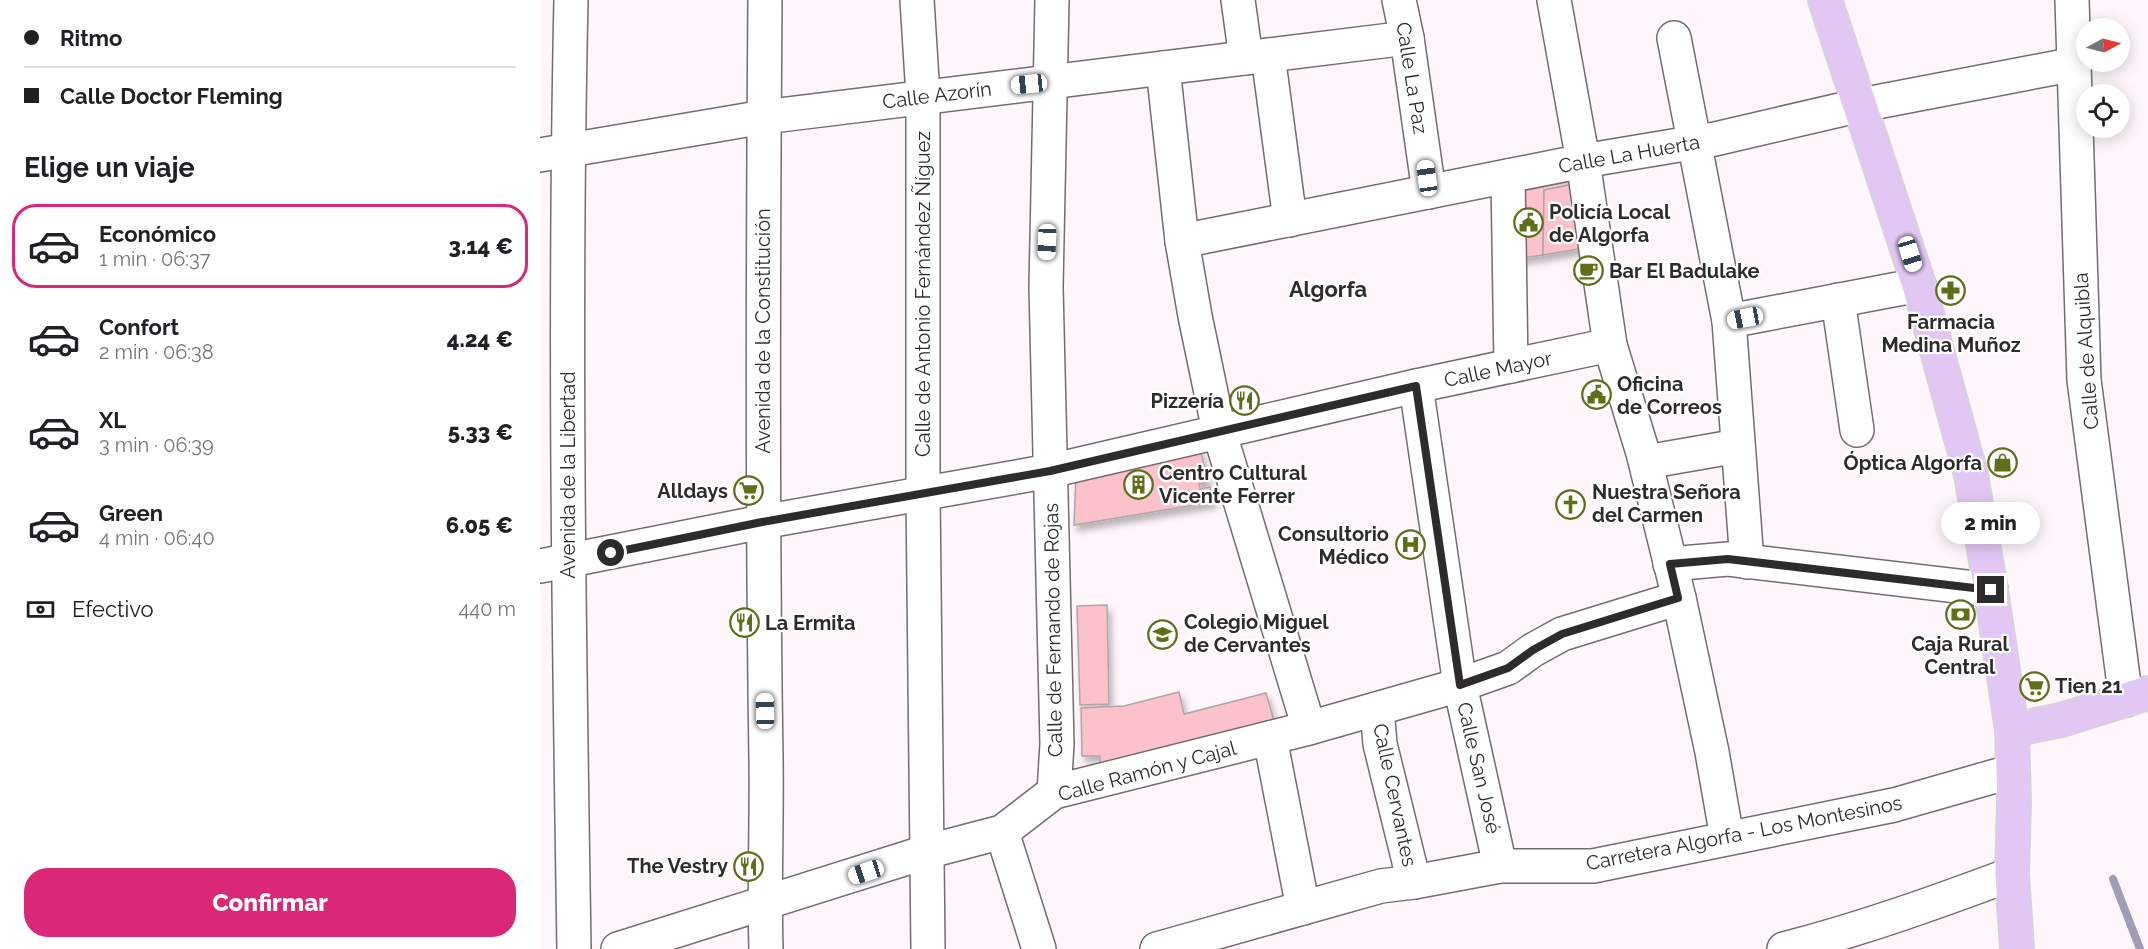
<!DOCTYPE html>
<html lang="es">
<head>
<meta charset="utf-8">
<style>
  body { margin:0; font-family:Raleway,sans-serif; background:#f6f6f6; color:#202124; height:100vh; display:flex; flex-direction:column; font-size:22px; white-space:nowrap }
  * { box-sizing:border-box; margin:0 }
  p { font-size:20px; color:#757577 }
  .icon { flex:none; width:33px; height:33px; fill:none; stroke:currentColor; stroke-width:2; stroke-linecap:round; stroke-linejoin:round }
  .map { position:relative; flex:1; overflow:hidden }
  .details { display:flex; flex-direction:column; background:#fff; width:540px }
  .details>* { flex:none }
  .top-card { display:grid; align-content:center; height:132px; padding:0 24px; background:#fff }
  .needle { width:39px; rotate:83deg }
  .tools { position:absolute; left:1536px; top:18px; display:grid; gap:12px }
  .tools a { display:grid; place-items:center; width:54px; height:54px; border-radius:50%; background:#fff; box-shadow:0 3px 15px #0003; font-size:30px }
  .end { position:absolute; width:27px; height:27px; margin:-14px; border:8px solid #2e2b2d; background:#fff; box-shadow:0 0 0 3px #fff }
  .from { border-radius:50% }
  .bubble { position:absolute; height:42px; border-radius:21px; background:#fff; box-shadow:0 3px 15px #0003; font-size:20px; font-weight:800; line-height:42px; text-align:center }
  .car { position:absolute; width:18px; height:36px; margin:-18px -9px; border-radius:8px; box-shadow:0 0 4px 2px #0007; background:linear-gradient(#fff 24%,#345 0 40%,#fff 0 76%,#345 0 86%,#fff 0) }
  .top-card b { display:flex; align-items:center; gap:21px; height:57px; font-size:22px }
  .top-card b+b { border-top:2px solid #e0e0e0 }
  .top-card i { width:15px; height:15px; background:#202124 }
  ul { padding:0; list-style:none }
  li { display:flex; align-items:center; gap:18px; height:84px; margin:0 12px 9px; padding:0 12px; border:3px solid transparent; border-radius:24px }
  li div { flex:1 }
  li b { display:block; font-size:22px }
  li em { font-style:normal; font-weight:800 }
  li.active { border-color:#db2777 }
  li>.icon { width:54px; height:54px; stroke-width:1.5 }
  h2 { padding:0 24px; font-size:27px; line-height:72px }
  .pay { display:flex; align-items:center; gap:15px; height:66px; padding:0 24px; font-size:22px }
  .pay p { margin-inline-start:auto }
  .action { display:flex; gap:12px; margin-top:auto; padding:12px 24px }
  .action a { flex:1; height:69px; border-radius:24px; background:#db2777; color:#fff; font-size:24px; font-weight:800; line-height:69px; text-align:center }
  main { display:flex; flex:1; min-height:0 }
  .map>svg:first-child { display:block }
  .lines { fill:none; stroke-linecap:round; stroke-linejoin:round }
  .stream { stroke:#9f9eb6; stroke-width:8 }
  .building { fill:#fcc2cc; stroke:#b0a6a8; stroke-width:1.5; filter:url(#shadow) }
  .minor-casing { stroke:#746c71; stroke-width:36 }
  .major-casing { stroke:#d5d5d5; stroke-width:36 }
  .minor { stroke:#fff; stroke-width:33 }
  .major { stroke:#e2c7f4; stroke-width:33 }
  .route { stroke:#2e2b2d; stroke-width:8 }
  .labels { text-anchor:middle; dominant-baseline:central; stroke-width:4.5; stroke-linejoin:round; paint-order:stroke }
  .street-label { font-size:20px; fill:#2e2b2d; stroke:#fff }
  .poi-label { font-size:20px; font-weight:bold; fill:#2e2b2d; stroke:#fff; text-anchor:start }
  .quarter-label { font-size:22px; font-weight:bold; fill:#2e2b2d; stroke:#fff }
</style>
</head>
<body>
<main>
<section class="details">
<div class="top-card">
<b><i class="from"></i>Ritmo</b>
<b><i></i>Calle Doctor Fleming</b>
</div>
<h2>Elige un viaje</h2>
<ul>
<li class="active"><svg class="icon" aria-label="car" viewBox="0 0 24 24"><path d="M5 17H2v-5l4-1 3-4h7l3 4 3 1v5h-3M9 17h6M6 11h13"/><circle cx="7" cy="17" r="2"/><circle cx="17" cy="17" r="2"/></svg><div><b>Económico</b><p>1 min · 06:37</p></div><em>3.14 €</em></li>
<li><svg class="icon" aria-label="car" viewBox="0 0 24 24"><path d="M5 17H2v-5l4-1 3-4h7l3 4 3 1v5h-3M9 17h6M6 11h13"/><circle cx="7" cy="17" r="2"/><circle cx="17" cy="17" r="2"/></svg><div><b>Confort</b><p>2 min · 06:38</p></div><em>4.24 €</em></li>
<li><svg class="icon" aria-label="car" viewBox="0 0 24 24"><path d="M5 17H2v-5l4-1 3-4h7l3 4 3 1v5h-3M9 17h6M6 11h13"/><circle cx="7" cy="17" r="2"/><circle cx="17" cy="17" r="2"/></svg><div><b>XL</b><p>3 min · 06:39</p></div><em>5.33 €</em></li>
<li><svg class="icon" aria-label="car" viewBox="0 0 24 24"><path d="M5 17H2v-5l4-1 3-4h7l3 4 3 1v5h-3M9 17h6M6 11h13"/><circle cx="7" cy="17" r="2"/><circle cx="17" cy="17" r="2"/></svg><div><b>Green</b><p>4 min · 06:40</p></div><em>6.05 €</em></li>
</ul>
<div class="pay"><svg class="icon" aria-label="cash" viewBox="0 0 24 24"><path d="M3 7h18v10H3z"/><circle cx="12" cy="12" r="2"/></svg>Efectivo<p>440 m</p></div>
<div class="action"><a>Confirmar</a></div>
</section>
<div class="map">
<svg width="1608" height="949" viewBox="0 0 1608 949">
  <defs>
    <filter id="shadow"><feDropShadow dx="3.5" dy="6" stdDeviation="3" flood-color="#0004"/></filter>
  </defs>
  <rect width="100%" height="100%" fill="#fff6fc"/>
  <g class="lines">
    <path class="stream" d="M 1573,879 L 1600,949"/>
  </g>
  <g class="building">
    <path d="M 1031,171 L 1034,184 L 1004,190 L 1003,255 L 974,259 L 972,184 Z"/>
    <path d="M 1034,184 L 1044,248 L 1003,255 L 1004,190 Z"/>
    <path d="M 660,448 L 668,482 L 659,484 L 660,489 L 670,487 L 673,502 L 534,525 L 536,475 Z"/>
    <path d="M 567,605 L 569,704 L 540,705 L 537,606 Z"/>
    <path d="M 639,692 L 644,714 L 726,693 L 735,724 L 560,771 L 560,756 L 542,756 L 541,708 L 584,706 Z"/>
  </g>
  <g class="lines">
    <defs>
      <g id="minor">
        <path d="M 31,0 C 24,316 29,633 34,949"/>
        <path d="M 225,0 C 223,253 222,506 226,758 C 227,822 224,885 226,949"/>
        <path d="M 377,0 L 383,96 L 383,494 L 388,949"/>
        <path d="M 512,0 L 506,287 L 517,744 L 514,792"/>
        <path d="M 698,0 L 706,58"/>
        <path d="M 859,0 L 867,38 L 889,192"/>
        <path d="M 1014,0 L 1043,161 L 1070,345 L 1103,453 L 1139,598 L 1172,752 L 1187,838"/>
        <path d="M 1532,0 L 1544,380 L 1586,700"/>
        <path d="M 1134,38 L 1189,321 L 1207,562"/>
        <path d="M 728,55 L 750,220"/>
        <path d="M 623,68 L 642,241 L 655,316 L 679,431 L 769,728"/>
        <path d="M 0,155 L 224,117 L 867,38"/>
        <path d="M 968,176 L 971,366"/>
        <path d="M 642,241 L 1043,161 L 1175,139 L 1321,105 L 1535,64"/>
        <path d="M 1298,300 L 1317,430"/>
        <path d="M 1189,321 L 1379,285"/>
        <path d="M 876,386 L 920,685 L 960,866"/>
        <path d="M 1106,462 L 1198,446"/>
        <path d="M 1130,564 L 1188,559 L 1451,590"/>
        <path d="M 0,566 L 222,522 L 510,471 L 876,386 L 1070,345"/>
        <path d="M 837,709 L 840,744 L 874,882"/>
        <path d="M 730,738 L 763,908"/>
        <path d="M 462,832 L 499,949"/>
        <path d="M 78,949 L 386,852 L 462,832 L 514,792 L 769,728 L 920,685 L 968,668 L 993,650 L 1022,634 L 1139,598"/>
        <path d="M 617,949 L 841,886 L 874,882 L 960,866 L 1053,866 L 1354,805 L 1473,771"/>
        <path d="M 1244,949 C 1322,929 1397,902 1472,874"/>
      </g>
      <g id="major">
        <path d="M 1285,0 L 1379,285 L 1431,475 L 1451,590 L 1472,730 L 1474,803 L 1472,874 L 1477,949"/>
        <path d="M 1472,730 L 1521,720 L 1608,693"/>
      </g>
    </defs>
    <use href="#minor" class="minor-casing"/>
    <use href="#major" class="major-casing"/>
    <use href="#minor" class="minor"/>
    <use href="#major" class="major"/>
  </g>
  <g class="lines">
    <path class="route" d="M 71,553 L 222,522 L 510,471 L 876,386 L 920,685 L 968,668 L 993,650 L 1022,634 L 1138,598 L 1130,564 L 1188,559 L 1451,590"/>
  </g>
  <defs>
    <symbol id="civic-ring" viewBox="-11 -11 22 22"><circle r="9.5" fill="#fff" stroke="#616e18" stroke-width="1.5"/><path d="M-.6-6.5H3V-4.5H.6V-3L4-1V1h2V6H-6V1h2V-1L-.6-3ZM-1.2 2.5V6h2.4V2.5Z" fill="#616e18"/></symbol>
    <symbol id="cafe-ring" viewBox="-11 -11 22 22"><circle r="9.5" fill="#fff" stroke="#616e18" stroke-width="1.5"/><path d="M-5.5-4.5H6V0H3Q3 3.5 0 3.5H-2.5Q-5.5 3.5-5.5 0ZM3-3.2v2h1.7v-2ZM-6 4.5H4V6H-6Z" fill="#616e18"/></symbol>
    <symbol id="pharmacy-ring" viewBox="-11 -11 22 22"><circle r="9.5" fill="#fff" stroke="#616e18" stroke-width="1.5"/><path d="M-2-6h4v4h4v4h-4v4h-4v-4h-4v-4h4Z" fill="#616e18"/></symbol>
    <symbol id="restaurant-ring" viewBox="-11 -11 22 22"><circle r="9.5" fill="#fff" stroke="#616e18" stroke-width="1.5"/><path d="M-5-6h1v4h1v-4h1v4h1v-4h1v5L-1.5 .5V6h-2V.5L-5-1ZM5-6V6H3V1.5H1.5Q1.5-4 5-6Z" fill="#616e18"/></symbol>
    <symbol id="shop-ring" viewBox="-11 -11 22 22"><circle r="9.5" fill="#fff" stroke="#616e18" stroke-width="1.5"/><path d="M-5-2.5h2.3a2.7 3.5 0 0 1 5.4 0H5L5.5 6h-11ZM-1.5-2.5h3a1.5 2.3 0 0 0-3 0Z" fill="#616e18"/></symbol>
    <symbol id="building-ring" viewBox="-11 -11 22 22"><circle r="9.5" fill="#fff" stroke="#616e18" stroke-width="1.5"/><path d="M-4-6H4V6H1V3H-1V6H-4ZM-2.5-4.3h1.7v1.8h-1.7ZM.8-4.3h1.7v1.8H.8ZM-2.5-1h1.7V.8h-1.7ZM.8-1h1.7V.8H.8Z" fill="#616e18"/></symbol>
    <symbol id="supermarket-ring" viewBox="-11 -11 22 22"><circle r="9.5" fill="#fff" stroke="#616e18" stroke-width="1.5"/><path d="M-6-5.5h2.5l.6 2H6L4.5 2H-2.5L-4.4-4H-6ZM-1.5 3.2a1.3 1.3 0 1 0 .1 0ZM3 3.2a1.3 1.3 0 1 0 .1 0Z" fill="#616e18"/></symbol>
    <symbol id="church-ring" viewBox="-11 -11 22 22"><circle r="9.5" fill="#fff" stroke="#616e18" stroke-width="1.5"/><path d="M-1.2-6h2.4v3.5h3.3v2.4h-3.3V6h-2.4V-.1h-3.3v-2.4h3.3Z" fill="#616e18"/></symbol>
    <symbol id="hospital-ring" viewBox="-11 -11 22 22"><circle r="9.5" fill="#fff" stroke="#616e18" stroke-width="1.5"/><path d="M-5-5h3v3.5h4V-5h3V5h-3V1.5h-4V5h-3Z" fill="#616e18"/></symbol>
    <symbol id="bank-ring" viewBox="-11 -11 22 22"><circle r="9.5" fill="#fff" stroke="#616e18" stroke-width="1.5"/><path d="M-6-4H6V4H-6ZM0-2.3a2.3 2.3 0 1 0 0 4.6a2.3 2.3 0 1 0 0-4.6Z" fill="#616e18"/></symbol>
    <symbol id="school-ring" viewBox="-11 -11 22 22"><circle r="9.5" fill="#fff" stroke="#616e18" stroke-width="1.5"/><path d="M0-5L7-2L0 1L-7-2ZM-4 1L0 2.5L4 1V4Q0 6-4 4Z" fill="#616e18"/></symbol>
  </defs>
  <g fill-rule="evenodd">
    <use href="#civic-ring" x="972" y="206" width="33" height="33"/>
    <use href="#cafe-ring" x="1032" y="254" width="33" height="33"/>
    <use href="#pharmacy-ring" x="1394" y="274" width="33" height="33"/>
    <use href="#civic-ring" x="1040" y="378" width="33" height="33"/>
    <use href="#restaurant-ring" x="688" y="384" width="33" height="33"/>
    <use href="#shop-ring" x="1446" y="446" width="33" height="33"/>
    <use href="#building-ring" x="582" y="468" width="33" height="33"/>
    <use href="#supermarket-ring" x="192" y="474" width="33" height="33"/>
    <use href="#church-ring" x="1014" y="488" width="33" height="33"/>
    <use href="#hospital-ring" x="854" y="528" width="33" height="33"/>
    <use href="#bank-ring" x="1404" y="598" width="33" height="33"/>
    <use href="#restaurant-ring" x="188" y="606" width="33" height="33"/>
    <use href="#school-ring" x="606" y="618" width="33" height="33"/>
    <use href="#supermarket-ring" x="1478" y="670" width="33" height="33"/>
    <use href="#restaurant-ring" x="192" y="850" width="33" height="33"/>
  </g>
  <g class="labels">
    <g class="street-label">
      <text transform="translate(872 78) rotate(81)">Calle La Paz</text>
      <text transform="translate(397 95) rotate(-7)">Calle Azorín</text>
      <text transform="translate(1089 154) rotate(-10)">Calle La Huerta</text>
      <text transform="translate(383 294) rotate(-90)">Calle de Antonio Fernández Ñíguez</text>
      <text transform="translate(223 331) rotate(-90)">Avenida de la Constitución</text>
      <text transform="translate(1546 351) rotate(-94)">Calle de Alquibla</text>
      <text transform="translate(958 369) rotate(-12)">Calle Mayor</text>
      <text transform="translate(28 475) rotate(-90)">Avenida de la Libertad</text>
      <text transform="translate(513 630) rotate(-91)">Calle de Fernando de Rojas</text>
      <text transform="translate(939 768) rotate(77)">Calle San José</text>
      <text transform="translate(607 771) rotate(-15)">Calle Ramón y Cajal</text>
      <text transform="translate(855 795) rotate(78)">Calle Cervantes</text>
      <text transform="translate(1204 833) rotate(-11)">Carretera Algorfa - Los Montesinos</text>
    </g>
    <g class="poi-label">
      <text x="1009" y="212">Policía Local<tspan x="1009" dy="23">de Algorfa</tspan></text>
      <text x="1069" y="271">Bar El Badulake</text>
      <text x="1411" y="322" text-anchor="middle">Farmacia<tspan x="1411" dy="23">Medina Muñoz</tspan></text>
      <text x="1077" y="384">Oficina<tspan x="1077" dy="23">de Correos</tspan></text>
      <text x="684" y="401" text-anchor="end">Pizzería</text>
      <text x="1442" y="463" text-anchor="end">Óptica Algorfa</text>
      <text x="619" y="473">Centro Cultural<tspan x="619" dy="23">Vicente Ferrer</tspan></text>
      <text x="188" y="491" text-anchor="end">Alldays</text>
      <text x="1052" y="492">Nuestra Señora<tspan x="1052" dy="23">del Carmen</tspan></text>
      <text x="849" y="534" text-anchor="end">Consultorio<tspan x="849" dy="23">Médico</tspan></text>
      <text x="644" y="622">Colegio Miguel<tspan x="644" dy="23">de Cervantes</tspan></text>
      <text x="225" y="623">La Ermita</text>
      <text x="1420" y="644" text-anchor="middle">Caja Rural<tspan x="1420" dy="23">Central</tspan></text>
      <text x="1515" y="686">Tien 21</text>
      <text x="188" y="866" text-anchor="end">The Vestry</text>
    </g>
    <g class="quarter-label">
      <text x="788" y="289">Algorfa</text>
    </g>
  </g>
</svg>
<div class="tools">
<a><svg class="needle" viewBox="-14 -14 28 28"><path d="M0-13l5 13h-10z" fill="#e53935"/><path d="M0 13l5-13h-10z" fill="#757577"/></svg></a>
<a><svg class="icon" aria-label="locate" viewBox="0 0 24 24"><circle cx="12" cy="12" r="6"/><path d="M12 2v4M12 18v4M2 12h4M18 12h4"/></svg></a>
</div>
<i class="end from" style="left:71px;top:553px"></i>
<i class="end" style="left:1451px;top:590px"></i>
<div class="bubble" style="left:1401px;top:502px;width:99px">2 min</div>
<i class="car" style="left:489px;top:84px;rotate:264deg"></i>
<i class="car" style="left:887px;top:178px;rotate:352deg"></i>
<i class="car" style="left:507px;top:242px;rotate:182deg"></i>
<i class="car" style="left:1370px;top:254px;rotate:163deg"></i>
<i class="car" style="left:1205px;top:318px;rotate:259deg"></i>
<i class="car" style="left:225px;top:711px;rotate:359deg"></i>
<i class="car" style="left:326px;top:872px;rotate:252deg"></i>
</div>
</main>
</body>
</html>
